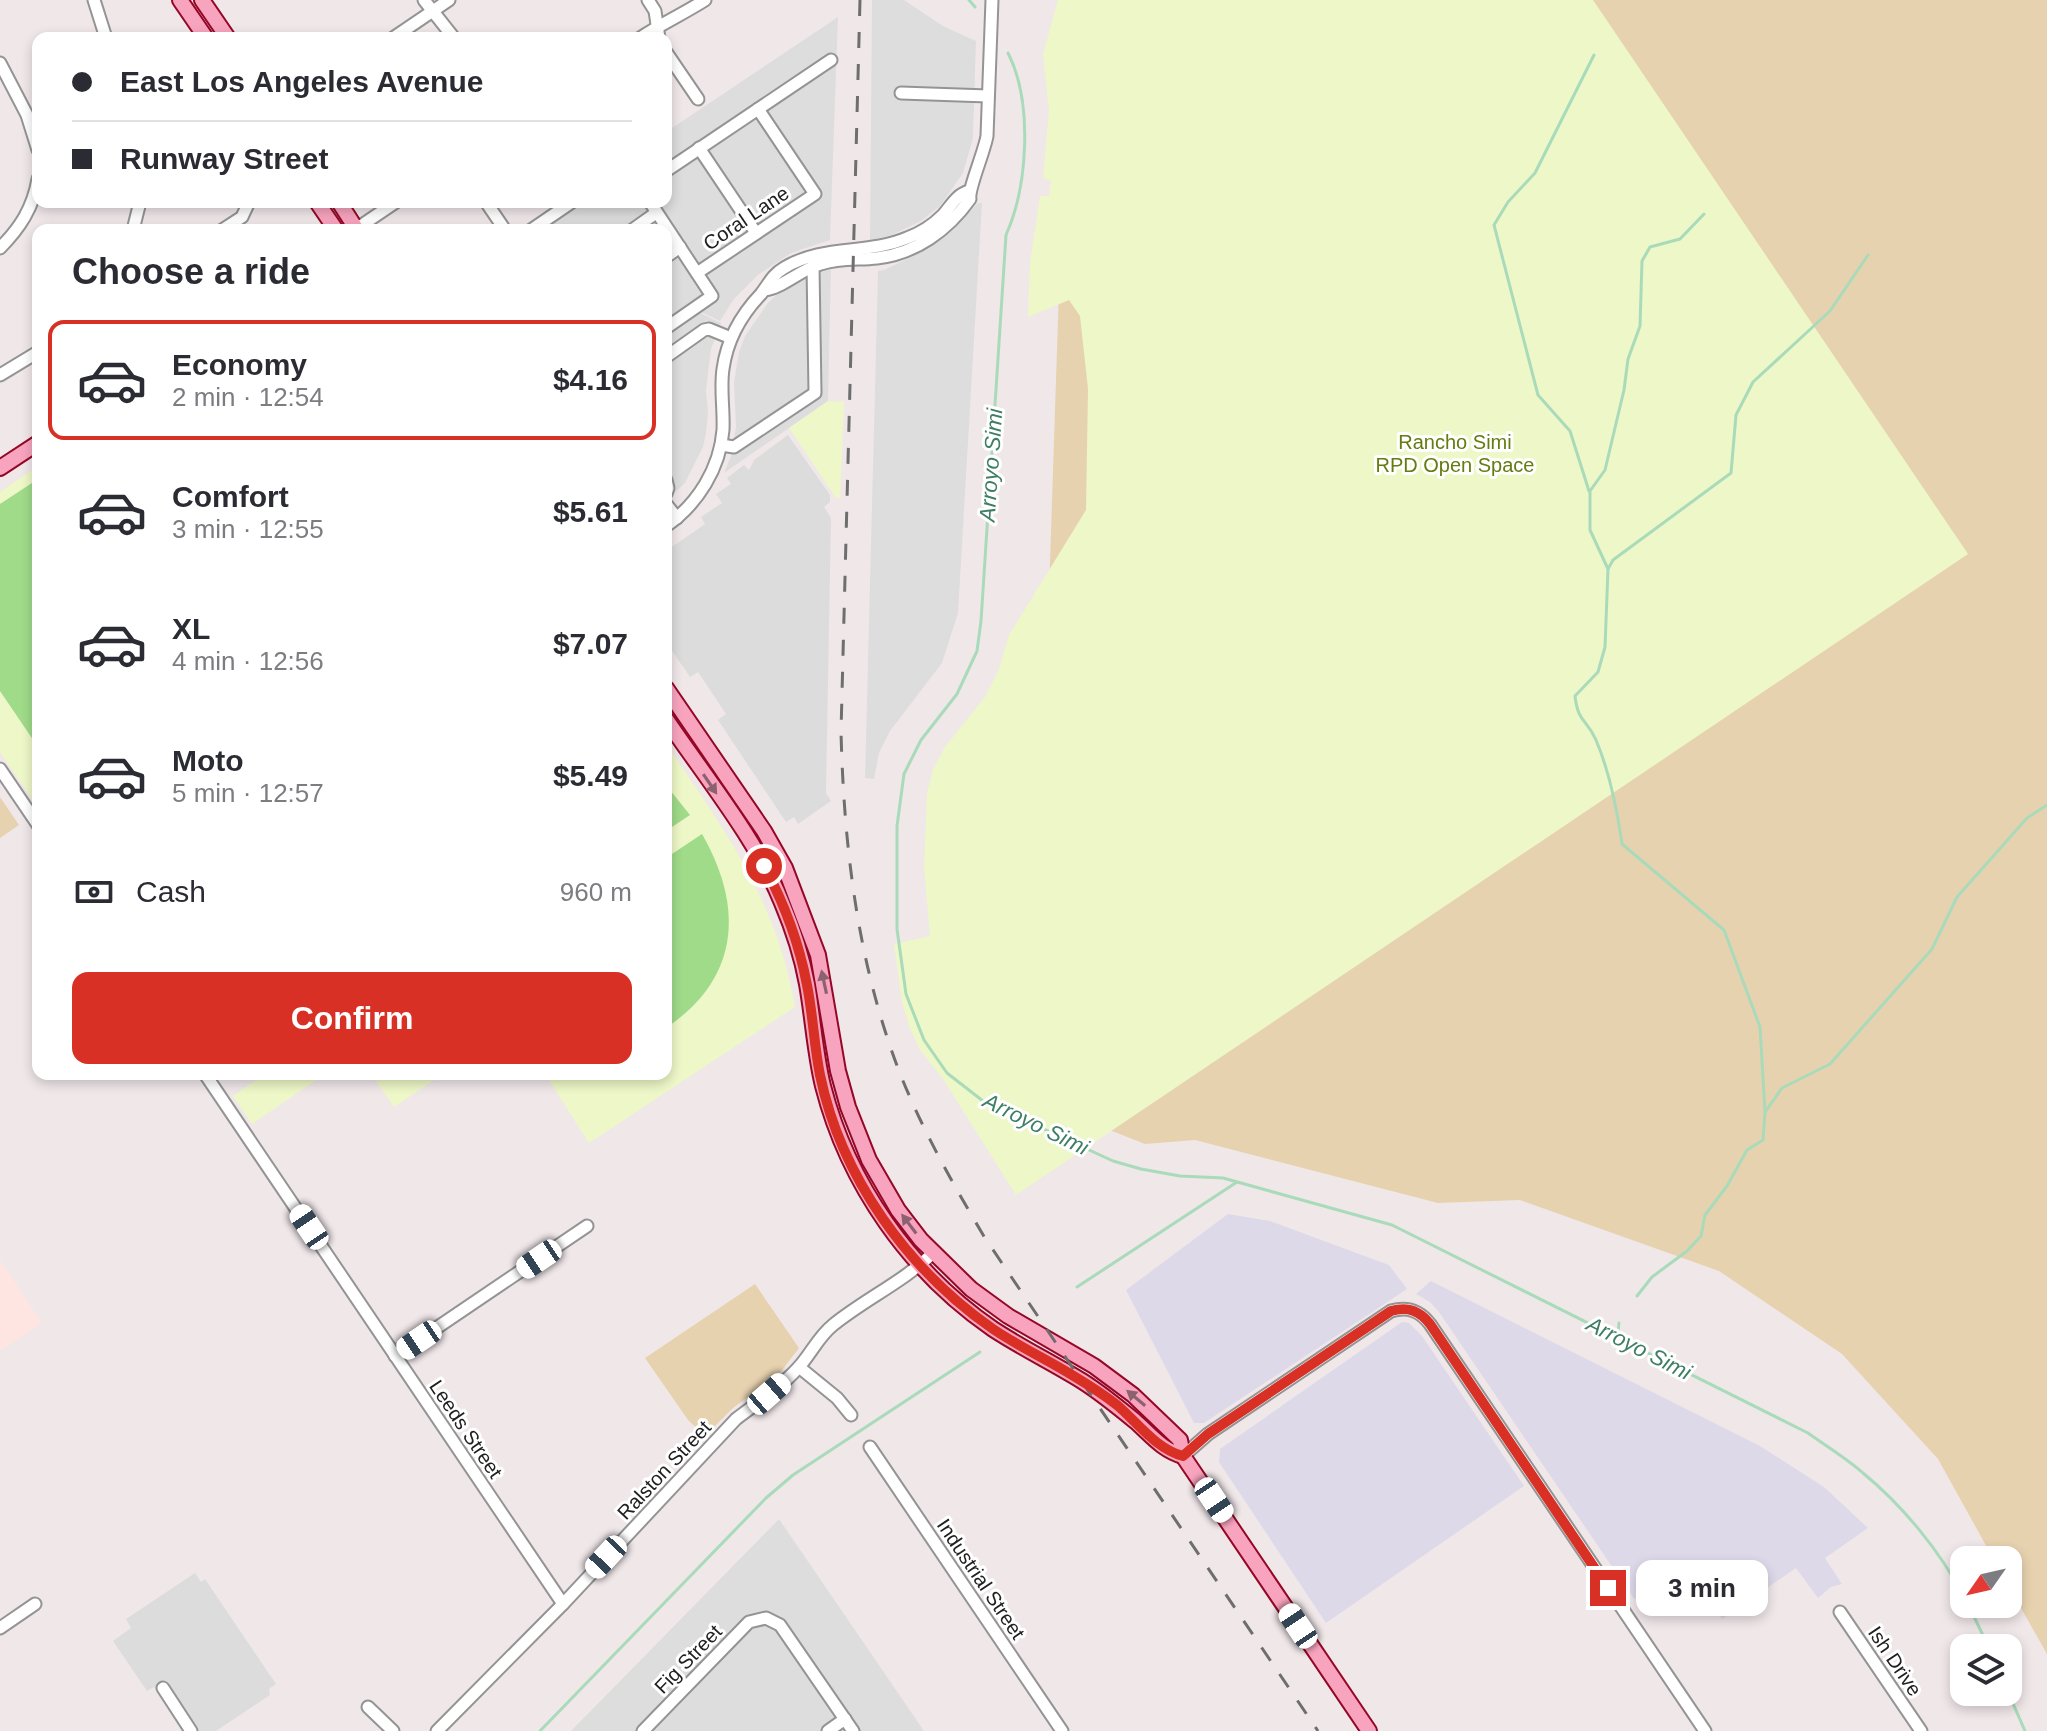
<!DOCTYPE html>
<html lang="en">
<head>
<meta charset="utf-8">
<style>
  body { margin:0; font-family:Helvetica,sans-serif; background:#f2f2f3; color:#2b2b33; height:100vh; display:flex; flex-direction:column; font-size:30px; white-space:nowrap }
  * { box-sizing:border-box; margin:0 }
  p { font-size:26px; color:#7c7c81 }
  .icon { flex:none; width:44px; height:44px; fill:none; stroke:currentColor; stroke-width:2; stroke-linecap:round; stroke-linejoin:round }
  .map { position:relative; flex:1; overflow:hidden }
  .sheet { position:absolute; left:32px; top:224px; width:640px; height:856px; display:flex; flex-direction:column; background:#fff; border-radius:16px; box-shadow:0 4px 12px #0003 }
  .sheet>* { flex:none }
  .banner { position:absolute; left:32px; top:32px; width:640px; height:176px; border-radius:16px; box-shadow:0 4px 12px #0003; display:grid; align-content:center; height:176px; padding:0 40px; background:#fff }
  .needle { width:52px; rotate:236deg }
  .tools { position:absolute; left:1950px; top:1546px; display:grid; gap:16px }
  .tools a { display:grid; place-items:center; width:72px; height:72px; border-radius:16px; background:#fff; box-shadow:0 4px 12px #0003; font-size:40px }
  .end { position:absolute; width:36px; height:36px; margin:-18px; border:10px solid #d93025; background:#fff; box-shadow:0 0 0 4px #fff }
  .from { border-radius:50% }
  .bubble { position:absolute; height:56px; border-radius:16px; background:#fff; box-shadow:0 4px 12px #0003; font-size:26px; font-weight:700; line-height:56px; text-align:center }
  .car { position:absolute; width:24px; height:48px; margin:-24px -12px; border-radius:10px; box-shadow:0 0 6px 2px #0007; background:linear-gradient(#fff 24%,#345 0 40%,#fff 0 76%,#345 0 86%,#fff 0) }
  .banner b { display:flex; align-items:center; gap:28px; height:76px; font-size:30px }
  .banner b+b { border-top:2px solid #e1e1e2 }
  .banner i { width:20px; height:20px; background:#2b2b33 }
  ul { padding:0; list-style:none }
  li { display:flex; align-items:center; gap:24px; height:120px; margin:0 16px 12px; padding:0 24px; border:4px solid transparent; border-radius:16px }
  li div { flex:1 }
  li b { display:block; font-size:30px }
  li em { font-style:normal; font-weight:700 }
  li.current { border-color:#d93025 }
  li>.icon { width:72px; height:72px; stroke-width:1.5 }
  h2 { padding:0 40px; font-size:36px; line-height:96px }
  .pay { display:flex; align-items:center; gap:20px; height:88px; padding:0 40px; font-size:30px }
  .pay p { margin-inline-start:auto }
  .cta { display:flex; gap:16px; margin-top:auto; padding:16px 40px }
  .cta a { flex:1; height:92px; border-radius:16px; background:#d93025; color:#fff; font-size:32px; font-weight:700; line-height:92px; text-align:center }
  .map>svg:first-child { display:block }
  .residential { fill:#deddde }
  .industrial { fill:#ded9e9 }
  .education { fill:#fee5e2 }
  .grass { fill:#e7d2af }
  .park { fill:#eef7c7 }
  .pitch { fill:#9fdb89 }
  .parking { fill:#dcdcdc }
  .lines { fill:none; stroke-linecap:round; stroke-linejoin:round }
  .stream { stroke:#a9dbba; stroke-width:3 }
  .minor-casing { stroke:#949494; stroke-width:15 }
  .major-casing { stroke:#950726; stroke-width:18 }
  .minor { stroke:#fff; stroke-width:11 }
  .major { stroke:#f8a4bf; stroke-width:14 }
  .rail { stroke:#6e6e6e; stroke-width:3; stroke-dasharray:16 16; stroke-linecap:butt }
  .oneway { fill:#8c6270 }
  .route { stroke:#d93025; stroke-width:10 }
  .labels { text-anchor:middle; dominant-baseline:central; stroke-width:6; stroke-linejoin:round; paint-order:stroke }
  .street-label { font-size:20px; fill:#202020; stroke:#fff }
  .park-label { font-size:20px; fill:#667b11; stroke:#fff }
  .water-label { font-size:22px; font-style:italic; fill:#3d7e64; stroke:#fff }
</style>
</head>
<body>
<div class="map">
<svg width="2047" height="1731" viewBox="0 0 2047 1731">
  <rect width="100%" height="100%" fill="#f0e7e9"/>
  <g class="residential">
    <path d="M 872,0 L 904,0 L 943,26 L 976,41 L 973,138 L 963,173 L 940,206 L 921,221 L 892,235 L 870,240 Z"/>
    <path d="M 838,17 L 830,240 L 791,253 L 758,275 L 734,299 L 720,321 L 701,312 L 666,335 L 666,230 L 519,230 L 561,202 L 666,202 L 666,132 Z"/>
    <path d="M 978,203 L 982,203 L 958,613 L 942,663 L 890,731 L 879,753 L 874,779 L 865,778 L 878,271 L 884,270 L 928,249 L 945,236 Z"/>
    <path d="M 831,269 L 828,401 L 724,473 L 731,456 L 736,427 L 734,382 L 739,352 L 745,336 L 768,303 L 783,289 L 803,278 Z"/>
    <path d="M 700,313 L 721,323 L 711,349 L 706,390 L 708,413 L 706,433 L 703,447 L 685,483 L 666,501 L 666,337 Z"/>
    <path d="M 779,1519 L 924,1731 L 571,1731 Z"/>
  </g>
  <g class="industrial">
    <path d="M 1228,1214 L 1270,1221 L 1389,1265 L 1407,1289 L 1204,1423 L 1194,1423 L 1126,1290 Z"/>
    <path d="M 1431,1281 L 1760,1446 L 1824,1487 L 1868,1528 L 1825,1558 L 1842,1584 L 1831,1587 L 1818,1598 L 1796,1568 L 1722,1619 L 1685,1564 L 1634,1599 L 1439,1312 L 1430,1302 L 1416,1294 Z"/>
    <path d="M 1402,1322 L 1409,1323 L 1422,1336 L 1524,1486 L 1326,1623 L 1219,1462 L 1220,1449 Z"/>
  </g>
  <path class="education" d="M 0,1260 L 42,1323 L 0,1351 Z"/>
  <g class="grass">
    <path d="M 1080,0 L 2047,0 L 2047,1654 L 2008,1585 L 2008,1560 L 1994,1560 L 1938,1459 L 1842,1354 L 1719,1271 L 1520,1200 L 1438,1203 L 1195,1140 L 1145,1144 L 988,1082 L 1047,654 L 1066,75 Z"/>
    <path d="M 0,797 L 19,825 L 0,838 Z"/>
    <path d="M 755,1284 L 799,1348 L 779,1374 L 733,1408 L 705,1436 L 688,1420 L 645,1358 Z"/>
  </g>
  <g class="park">
    <path d="M 1058,0 L 1593,0 L 1968,554 L 1016,1195 L 943,1079 L 920,1050 L 909,1026 L 902,1002 L 894,944 L 930,936 L 924,868 L 927,793 L 933,769 L 945,747 L 985,697 L 999,669 L 1009,635 L 1086,510 L 1088,389 L 1080,316 L 1069,300 L 1028,317 L 1028,314 L 1030,263 L 1040,196 L 1049,196 L 1051,181 L 1043,178 L 1049,111 L 1043,54 Z"/>
    <path d="M 828,401 L 844,402 L 840,498 L 836,498 L 789,428 Z"/>
    <path d="M 38,466 L 38,808 L 0,752 L 0,492 Z"/>
    <path d="M 666,744 C 725,831 777,900 795,1007 L 589,1143 L 545,1074 L 666,1074 Z"/>
    <path d="M 265,1074 L 325,1074 L 252,1124 L 233,1096 Z"/>
    <path d="M 371,1074 L 443,1074 L 394,1107 Z"/>
  </g>
  <g class="pitch">
    <path d="M 38,479 L 38,747 L 0,691 L 0,504 Z"/>
    <path d="M 666,785 L 690,815 L 666,831 Z"/>
    <path d="M 702,834 C 744,907 740,978 666,1028 L 666,858 Z"/>
  </g>
  <g class="parking">
    <path d="M 788,435 L 830,495 L 830,502 L 824,507 L 831,518 L 826,793 L 831,801 L 798,824 L 794,817 L 786,822 L 718,720 L 726,714 L 698,672 L 690,677 L 666,642 L 666,551 L 705,524 L 701,517 L 722,503 L 716,494 L 731,484 L 727,478 L 744,465 L 749,470 L 754,460 Z"/>
    <path d="M 195,1573 L 201,1582 L 205,1579 L 276,1684 L 269,1689 L 270,1695 L 216,1731 L 184,1731 L 154,1687 L 147,1691 L 113,1641 L 131,1628 L 126,1619 Z"/>
  </g>
  <g class="lines">
    <g class="stream">
      <path d="M 969,0 L 975,7"/>
      <path d="M 1008,53 C 1033,102 1028,186 1006,235 L 981,621 L 977,651 L 957,694 L 921,740 L 904,774 L 897,826 L 897,929 L 906,994 L 924,1040 L 947,1073 L 983,1101 L 1113,1161 L 1141,1169 L 1180,1176 L 1223,1178 L 1392,1225 L 1808,1433 C 1826,1446 1846,1458 1863,1473 C 1903,1506 1940,1551 1964,1597"/>
      <path d="M 1589,491 L 1570,431 L 1538,395 L 1494,225 L 1508,202 L 1535,173 L 1594,55"/>
      <path d="M 1608,569 L 1613,560 L 1731,473 L 1736,415 L 1753,382 L 1830,311 L 1868,255"/>
      <path d="M 1765,1112 L 1782,1088 L 1830,1064 L 1932,949 L 1957,897 L 2027,818 L 2047,805"/>
      <path d="M 1077,1287 L 1237,1182"/>
      <path d="M 1637,1296 L 1652,1277 L 1687,1251 L 1701,1236 L 1705,1215 L 1727,1186 L 1747,1150 L 1763,1140 L 1765,1112 L 1760,1027 L 1724,930 L 1622,844 C 1617,809 1610,773 1596,740 C 1587,719 1578,723 1575,696 L 1598,672 L 1605,647 L 1608,569 L 1590,530 L 1590,491 L 1605,470 L 1624,390 L 1628,359 L 1640,326 L 1642,261 L 1650,247 L 1680,239 L 1704,214"/>
      <path d="M 1619,1323 L 1618,1332 L 1621,1338"/>
      <path d="M 1968,1604 L 1989,1648"/>
      <path d="M 2008,1692 L 2025,1731"/>
      <path d="M 540,1731 L 766,1498 L 793,1475 L 980,1352"/>
    </g>
    <defs>
      <g id="minor">
        <path d="M 94,0 L 106,38"/>
        <path d="M 424,0 L 454,38"/>
        <path d="M 648,0 L 655,11 L 659,38"/>
        <path d="M 393,38 L 449,0"/>
        <path d="M 640,38 C 661,24 683,14 705,0"/>
        <path d="M 666,52 L 698,99"/>
        <path d="M 0,63 L 27,115 L 38,150"/>
        <path d="M 901,93 L 988,96"/>
        <path d="M 699,148 L 756,233"/>
        <path d="M 666,171 L 831,60"/>
        <path d="M 486,202 L 503,227"/>
        <path d="M 650,202 L 712,296 L 666,328"/>
        <path d="M 356,229 L 396,202"/>
        <path d="M 133,230 L 140,202"/>
        <path d="M 222,230 L 242,217 L 249,202"/>
        <path d="M 531,230 L 572,202"/>
        <path d="M 632,230 L 656,213"/>
        <path d="M 0,248 C 20,228 33,208 38,179"/>
        <path d="M 666,257 L 680,247"/>
        <path d="M 697,273 L 815,194 L 758,109"/>
        <path d="M 765,290 C 782,288 801,269 821,264 C 839,258 858,260 877,258 C 915,254 948,230 970,199 C 968,189 984,153 987,136 L 992,0"/>
        <path d="M 666,357 L 704,330 L 709,329 L 731,338"/>
        <path d="M 0,375 L 38,352"/>
        <path d="M 721,445 L 734,447 L 815,393 L 813,266"/>
        <path d="M 666,480 L 668,488 L 666,494"/>
        <path d="M 666,504 L 677,518"/>
        <path d="M 666,526 C 698,504 720,468 723,430 C 724,409 720,389 723,369 C 727,340 741,315 761,294 C 769,284 772,275 784,268 C 823,244 867,255 907,238 C 921,233 933,225 943,215 C 951,206 956,195 969,191"/>
        <path d="M 0,769 L 38,825"/>
        <path d="M 205,1074 L 563,1604"/>
        <path d="M 395,1356 L 587,1226"/>
        <path d="M 799,1367 L 837,1398 L 851,1415"/>
        <path d="M 870,1447 L 1062,1731"/>
        <path d="M 1183,1456 L 1208,1434 L 1391,1311 C 1408,1306 1420,1311 1430,1324 L 1705,1731"/>
        <path d="M 1840,1612 L 1921,1731"/>
        <path d="M 0,1628 L 35,1604"/>
        <path d="M 163,1688 L 191,1731"/>
        <path d="M 368,1707 L 393,1731"/>
        <path d="M 437,1731 L 563,1604 L 736,1419 C 757,1403 780,1388 798,1368 C 811,1354 818,1337 833,1325 C 865,1299 903,1282 933,1253"/>
        <path d="M 643,1731 L 749,1622 L 766,1618 L 780,1625 L 853,1731"/>
        <path d="M 828,1731 L 845,1719"/>
      </g>
      <g id="major">
        <path d="M 180,0 L 206,38"/>
        <path d="M 202,0 L 228,38"/>
        <path d="M 317,202 L 336,230"/>
        <path d="M 339,202 L 357,230"/>
        <path d="M 0,468 L 38,443"/>
        <path d="M 666,688 L 764,831 L 785,868 L 818,955 L 838,1071 L 848,1107 L 869,1160 L 898,1210 L 921,1240 L 971,1289 L 1008,1316 L 1094,1366 L 1133,1395 L 1180,1440 L 1183,1456 L 1369,1731"/>
        <path d="M 666,719 C 705,777 756,838 782,903 C 793,929 802,957 807,984 C 813,1018 815,1053 823,1086 C 848,1184 910,1272 993,1329 C 1022,1348 1053,1363 1082,1381 C 1101,1393 1118,1407 1135,1421 C 1151,1435 1162,1450 1183,1456"/>
      </g>
    </defs>
    <use href="#minor" class="minor-casing"/>
    <use href="#major" class="major-casing"/>
    <use href="#minor" class="minor"/>
    <use href="#major" class="major"/>
    <path class="rail" d="M 860,0 L 841,732 C 844,850 858,966 901,1076 C 924,1133 954,1186 985,1238 L 1318,1731"/>
  </g>
  <defs><path id="oneway-solid" d="M-6-.8H1V-3.2L6.5 0L1 3.2V.8H-6Z" transform="scale(2)"/></defs>
  <g class="oneway">
    <use href="#oneway-solid" transform="translate(710 784) rotate(56)"/>
    <use href="#oneway-solid" transform="translate(824 982) rotate(-102)"/>
    <use href="#oneway-solid" transform="translate(909 1224) rotate(-127)"/>
    <use href="#oneway-solid" transform="translate(1136 1398) rotate(-140)"/>
  </g>
  <g class="lines">
    <path class="route" d="M 764,866 C 784,903 799,943 807,985 C 813,1015 814,1045 820,1075 C 841,1177 908,1270 993,1329 C 1018,1346 1046,1359 1072,1375 C 1087,1384 1103,1394 1117,1405 C 1138,1423 1156,1449 1183,1456 L 1208,1434 L 1391,1311 C 1408,1306 1420,1311 1430,1324 L 1608,1588"/>
  </g>
  <g class="labels">
    <g class="street-label">
      <text transform="translate(746 218) rotate(-34)">Coral Lane</text>
      <text transform="translate(466 1429) rotate(56)">Leeds Street</text>
      <text transform="translate(664 1470) rotate(-47)">Ralston Street</text>
      <text transform="translate(981 1579) rotate(56)">Industrial Street</text>
      <text transform="translate(688 1659) rotate(-46)">Fig Street</text>
      <text transform="translate(1895 1661) rotate(56)">Ish Drive</text>
    </g>
    <g class="park-label">
      <text x="1455" y="442">Rancho Simi<tspan x="1455" dy="23">RPD Open Space</tspan></text>
    </g>
    <g class="water-label">
      <text transform="translate(991 465) rotate(-86)">Arroyo Simi</text>
      <text transform="translate(1036 1124) rotate(26)">Arroyo Simi</text>
      <text transform="translate(1639 1348) rotate(27)">Arroyo Simi</text>
    </g>
  </g>
</svg>
<div class="tools">
<a><svg class="needle" viewBox="-14 -14 28 28"><path d="M0-13l5 13h-10z" fill="#e53935"/><path d="M0 13l5-13h-10z" fill="#7c7c81"/></svg></a>
<a><svg class="icon" aria-label="layers" viewBox="0 0 24 24"><path d="M12 4l9 5-9 5-9-5zM3 14l9 5 9-5"/></svg></a>
</div>
<i class="end from" style="left:764px;top:866px"></i>
<i class="end" style="left:1608px;top:1588px"></i>
<div class="bubble" style="left:1636px;top:1560px;width:132px">3 min</div>
<i class="car" style="left:309px;top:1227px;rotate:326deg"></i>
<i class="car" style="left:539px;top:1259px;rotate:236deg"></i>
<i class="car" style="left:419px;top:1340px;rotate:236deg"></i>
<i class="car" style="left:769px;top:1394px;rotate:49deg"></i>
<i class="car" style="left:1214px;top:1500px;rotate:146deg"></i>
<i class="car" style="left:606px;top:1557px;rotate:223deg"></i>
<i class="car" style="left:1298px;top:1626px;rotate:326deg"></i>
<div class="banner">
<b><i class="from"></i>East Los Angeles Avenue</b>
<b><i></i>Runway Street</b>
</div>
<section class="sheet">
<h2>Choose a ride</h2>
<ul>
<li class="current"><svg class="icon" aria-label="car" viewBox="0 0 24 24"><path d="M5 17H2v-5l4-1 3-4h7l3 4 3 1v5h-3M9 17h6M6 11h13"/><circle cx="7" cy="17" r="2"/><circle cx="17" cy="17" r="2"/></svg><div><b>Economy</b><p>2 min · 12:54</p></div><em>$4.16</em></li>
<li><svg class="icon" aria-label="car" viewBox="0 0 24 24"><path d="M5 17H2v-5l4-1 3-4h7l3 4 3 1v5h-3M9 17h6M6 11h13"/><circle cx="7" cy="17" r="2"/><circle cx="17" cy="17" r="2"/></svg><div><b>Comfort</b><p>3 min · 12:55</p></div><em>$5.61</em></li>
<li><svg class="icon" aria-label="car" viewBox="0 0 24 24"><path d="M5 17H2v-5l4-1 3-4h7l3 4 3 1v5h-3M9 17h6M6 11h13"/><circle cx="7" cy="17" r="2"/><circle cx="17" cy="17" r="2"/></svg><div><b>XL</b><p>4 min · 12:56</p></div><em>$7.07</em></li>
<li><svg class="icon" aria-label="car" viewBox="0 0 24 24"><path d="M5 17H2v-5l4-1 3-4h7l3 4 3 1v5h-3M9 17h6M6 11h13"/><circle cx="7" cy="17" r="2"/><circle cx="17" cy="17" r="2"/></svg><div><b>Moto</b><p>5 min · 12:57</p></div><em>$5.49</em></li>
</ul>
<div class="pay"><svg class="icon" aria-label="cash" viewBox="0 0 24 24"><path d="M3 7h18v10H3z"/><circle cx="12" cy="12" r="2"/></svg>Cash<p>960 m</p></div>
<div class="cta"><a>Confirm</a></div>
</section>
</div>
</body>
</html>
